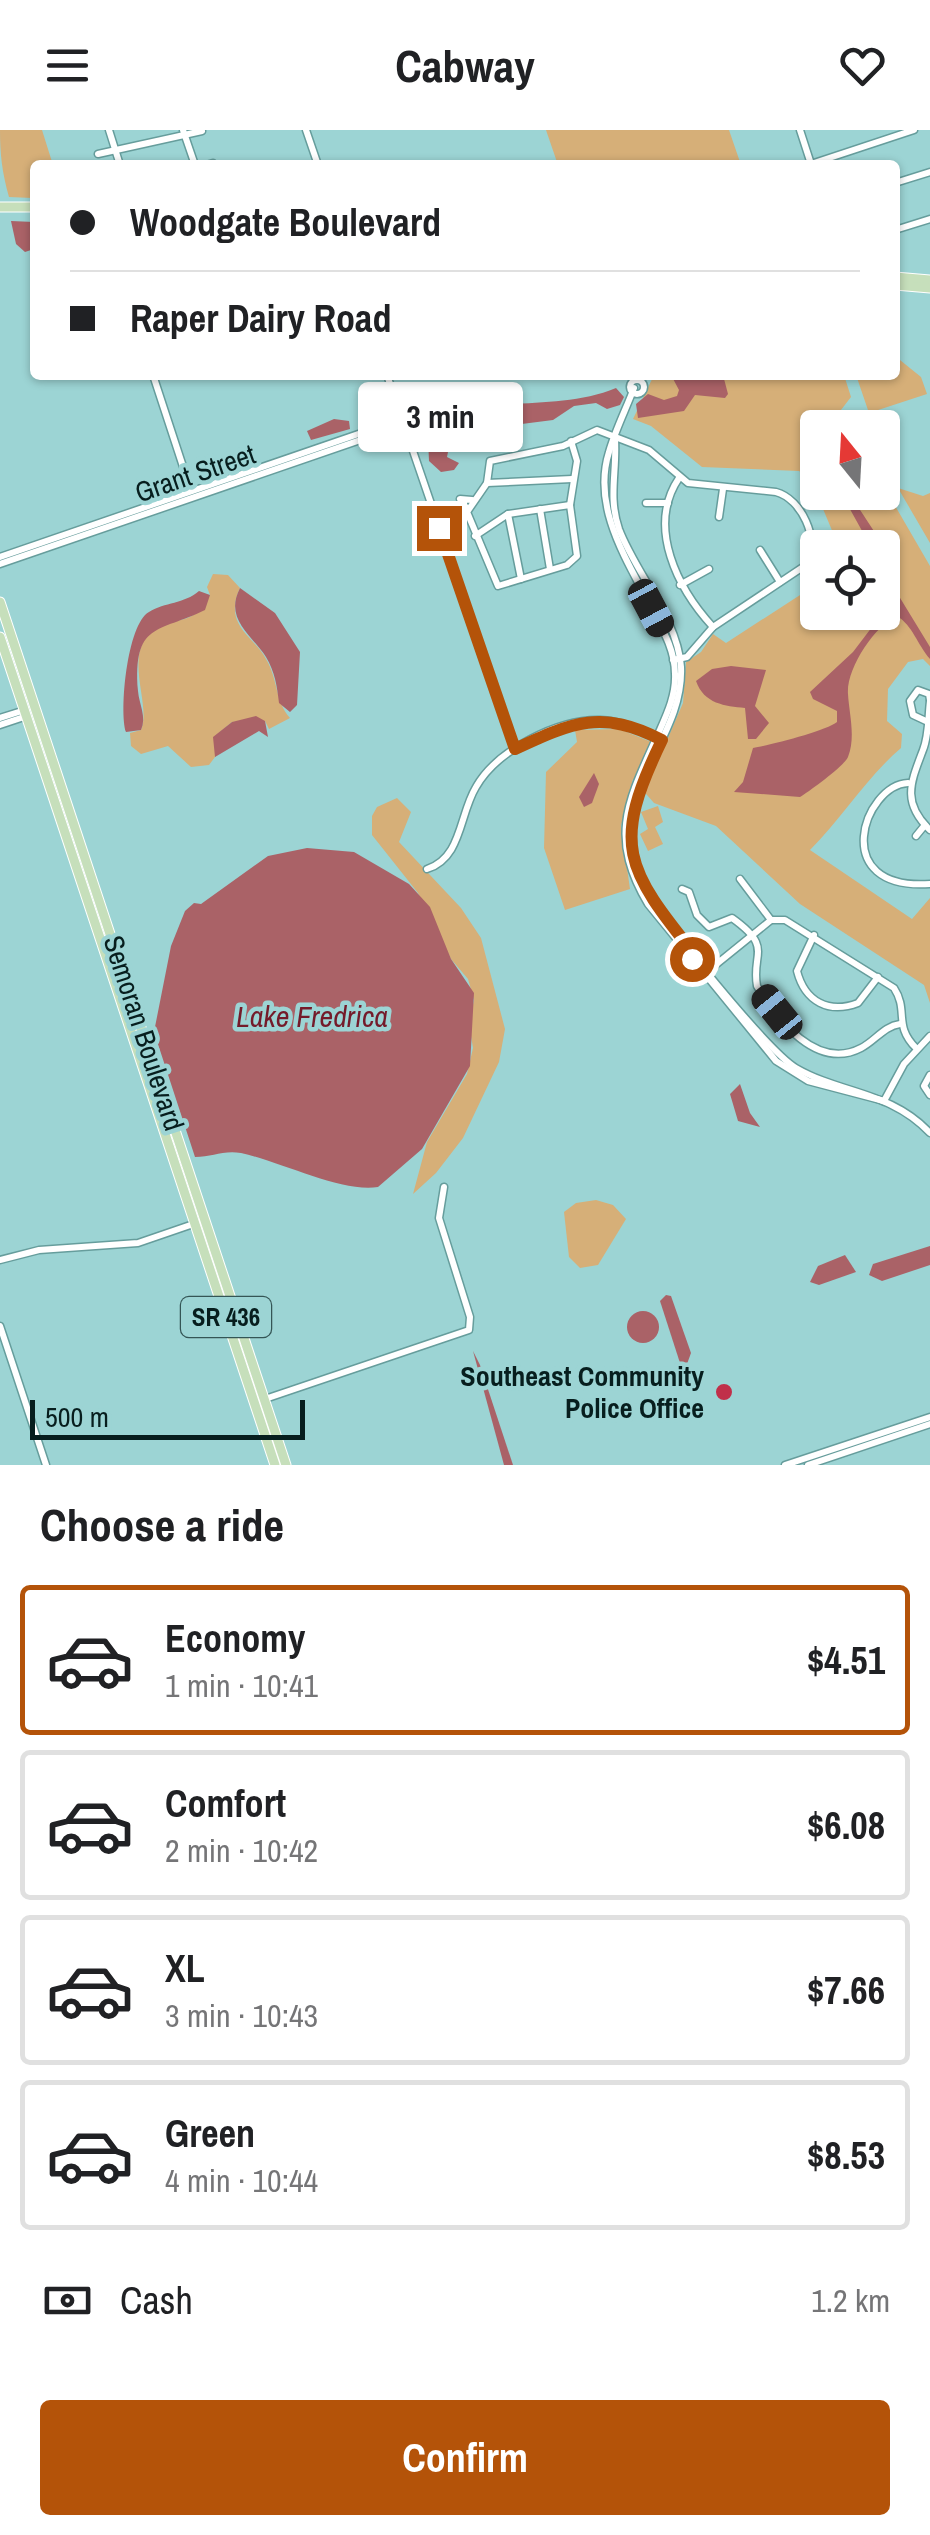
<!DOCTYPE html>
<html lang="en">
<head>
<meta charset="utf-8">
<style>
  body { margin:0; font-family:"Archivo Narrow",sans-serif; background:#f6f6f6; color:#202124; height:100vh; display:flex; flex-direction:column; font-size:38px; white-space:nowrap }
  * { box-sizing:border-box; margin:0 }
  p { font-size:32px; color:#757577 }
  .icon { flex:none; width:55px; height:55px; fill:none; stroke:currentColor; stroke-width:2; stroke-linecap:round; stroke-linejoin:round }
  .map { position:relative; height:1335px; overflow:hidden }
  .details { display:flex; flex-direction:column; background:#fff; flex:1 }
  .details>* { flex:none }
  .guide { position:absolute; left:30px; top:30px; width:870px; height:220px; border-radius:10px; box-shadow:0 2px 8px #0004; display:grid; align-content:center; height:220px; padding:0 40px; background:#fff }
  .needle { width:65px; rotate:342deg }
  .fabs { position:absolute; left:800px; top:280px; display:grid; gap:20px }
  .fabs a { display:grid; place-items:center; width:100px; height:100px; border-radius:10px; background:#fff; box-shadow:0 2px 8px #0004; font-size:50px }
  .scale { position:absolute; left:30px; bottom:25px; width:275px; box-sizing:border-box; padding-left:10px; border:5px solid #071e1e; border-top:0; font-size:28px; line-height:35px; white-space:nowrap; color:#071e1e; -webkit-text-stroke:8px #9cd4d4; paint-order:stroke }
  .end { position:absolute; width:45px; height:45px; margin:-22px; border:12px solid #b45309; background:#fff; box-shadow:0 0 0 5px #fff }
  .from { border-radius:50% }
  .bubble { position:absolute; height:70px; border-radius:10px; background:#fff; box-shadow:0 2px 8px #0004; font-size:32px; font-weight:700; line-height:70px; text-align:center }
  .car { position:absolute; width:30px; height:60px; margin:-30px -15px; border-radius:12px; box-shadow:0 0 8px 2px #0007; background:linear-gradient(#222 24%,#8ab4d8 0 40%,#222 0 76%,#8ab4d8 0 86%,#222 0) }
  .guide b { display:flex; align-items:center; gap:35px; height:95px; font-size:38px }
  .guide b+b { border-top:2px solid #e0e0e0 }
  .guide i { width:25px; height:25px; background:#202124 }
  ul { padding:0; list-style:none }
  li { display:flex; align-items:center; gap:30px; height:150px; margin:0 20px 15px; padding:0 20px; border:5px solid #e0e0e0; border-radius:10px }
  li div { flex:1 }
  li b { display:block; font-size:38px }
  li em { font-style:normal; font-weight:700 }
  li.on { border-color:#b45309 }
  li>.icon { width:90px; height:90px; stroke-width:1.5 }
  h2 { padding:0 40px; font-size:45px; line-height:120px }
  .pay { display:flex; align-items:center; gap:25px; height:110px; padding:0 40px; font-size:38px }
  .pay p { margin-inline-start:auto }
  .cta { display:flex; gap:20px; margin-top:auto; padding:20px 40px }
  .cta a { flex:1; height:115px; border-radius:10px; background:#b45309; color:#fff; font-size:40px; font-weight:700; line-height:115px; text-align:center }
  header { display:flex; justify-content:space-between; align-items:center; height:130px; padding:0 40px; background:#fff; font-size:45px; font-weight:700 }
  .map>svg:first-child { display:block }
  .green { fill:#d6af78 }
  .water { fill:#aa6267 }
  .lines { fill:none; stroke-linecap:round; stroke-linejoin:round }
  .minor-casing { stroke:#669d9c; stroke-width:9 }
  .major-casing { stroke:#fff; stroke-width:11 }
  .minor { stroke:#fff; stroke-width:6 }
  .major { stroke:#c6dfbb; stroke-width:9 }
  .route { stroke:#b45309; stroke-width:12 }
  .poi-dot { fill:#c0304a; stroke:#9cd4d4; stroke-width:4 }
  .labels { text-anchor:middle; dominant-baseline:central; stroke-width:9; stroke-linejoin:round; paint-order:stroke }
  .shield { fill:#9cd4d4; stroke:#345555; stroke-width:2.5 }
  .shield-label { font-size:25px; font-weight:bold; fill:#071e1e }
  .street-label { font-size:28px; fill:#071e1e; stroke:#9cd4d4 }
  .poi-label { font-size:28px; font-weight:bold; fill:#071e1e; stroke:#9cd4d4; text-anchor:end }
  .water-label { font-size:30px; font-style:italic; fill:#741b2a; stroke:#9cd4d4 }
</style>
</head>
<body>
<header><svg class="icon" aria-label="menu" viewBox="0 0 24 24"><path d="M4 6h16M4 12h16M4 18h16"/></svg>Cabway<svg class="icon" aria-label="heart" viewBox="0 0 24 24"><path d="M12 20l-8-8c-3-5 5-10 8-4 3-6 11-1 8 4z"/></svg></header>
<div class="map">
<svg width="930" height="1335" viewBox="0 0 930 1335">
  <rect width="100%" height="100%" fill="#9cd4d4"/>
  <g class="green">
    <path d="M 0,0 L 42,0 L 53,35 L 35,35 L 32,68 L 9,67 C 2,42 0,24 0,0 Z"/>
    <path d="M 546,0 L 729,0 L 741,35 L 558,35 Z"/>
    <path d="M 895,226 L 921,247 L 927,264 L 869,283 L 856,245 L 895,245 Z"/>
    <path d="M 654,245 L 844,245 L 851,267 L 834,289 L 852,297 L 818,298 L 818,362 L 882,362 L 883,355 L 930,436 L 930,536 L 923,529 L 908,532 L 888,559 L 887,591 L 902,604 L 901,618 C 866,648 843,687 810,720 L 912,789 L 930,768 L 930,873 L 924,855 L 800,774 L 716,696 L 654,673 L 633,649 L 621,696 L 630,759 L 565,780 L 544,718 L 546,642 L 577,612 L 575,600 L 619,599 L 664,617 L 683,573 L 686,532 L 701,522 L 713,504 L 726,513 L 817,454 L 818,482 L 882,482 L 882,418 L 839,417 L 810,348 L 799,341 L 702,337 L 651,296 L 633,289 Z"/>
    <path d="M 898,358 L 923,366 L 930,363 L 930,413 Z"/>
    <path d="M 213,444 L 228,445 L 240,458 C 235,468 233,479 237,490 C 243,505 259,515 266,529 C 278,549 275,571 290,588 L 269,599 L 265,591 L 232,592 L 214,607 L 218,623 L 209,635 L 191,637 L 168,616 L 141,624 L 131,616 L 130,603 L 141,600 C 151,577 127,534 146,507 C 159,490 180,494 195,484 C 200,480 206,471 210,465 L 207,457 Z"/>
    <path d="M 397,668 L 411,682 L 399,712 L 461,778 L 481,808 L 505,899 L 499,932 L 463,1008 L 436,1043 L 413,1064 L 427,1012 L 467,944 L 473,918 L 469,894 L 474,870 L 468,849 L 451,829 L 418,763 L 372,705 L 372,686 L 377,677 Z"/>
    <path d="M 658,676 L 663,692 L 655,697 L 663,714 L 648,721 L 640,704 L 648,699 L 641,682 Z"/>
    <path d="M 596,1070 L 613,1075 L 626,1089 L 598,1135 L 580,1138 L 569,1127 L 564,1082 L 576,1073 Z"/>
  </g>
  <g class="water">
    <path d="M 11,91 L 34,92 L 34,119 L 25,122 L 16,114 Z"/>
    <path d="M 671,245 L 723,245 L 728,264 L 725,268 L 695,265 L 684,281 L 638,288 L 636,274 L 648,264 L 664,270 L 677,266 L 679,260 Z"/>
    <path d="M 616,258 L 624,267 L 620,275 L 607,279 L 596,273 L 574,276 L 553,290 L 489,298 L 449,317 L 447,327 L 459,333 L 454,340 L 441,342 L 429,331 L 428,308 L 441,286 C 498,266 561,281 616,258 Z"/>
    <path d="M 334,289 L 349,291 L 350,299 L 311,310 L 307,301 Z"/>
    <path d="M 841,363 L 849,363 L 883,415 L 883,425 L 882,418 L 871,417 Z"/>
    <path d="M 883,440 L 930,517 L 930,529 C 917,514 913,496 897,486 C 875,495 846,539 848,564 C 849,583 856,607 848,627 C 844,636 810,661 800,667 L 734,662 L 743,652 L 753,618 C 770,615 826,601 837,592 L 837,581 L 813,569 L 810,562 L 853,522 L 888,476 Z"/>
    <path d="M 240,458 L 275,483 L 300,522 L 297,575 L 290,582 L 279,573 C 277,556 275,542 266,527 C 251,504 224,489 240,458 Z"/>
    <path d="M 199,461 L 210,465 L 205,480 C 158,503 133,492 138,561 C 139,574 147,587 141,600 L 126,602 C 119,582 127,494 149,482 C 165,472 184,474 199,461 Z"/>
    <path d="M 731,536 L 766,540 L 755,576 L 769,593 L 756,609 L 748,609 L 745,578 C 725,576 704,574 696,551 L 712,539 Z"/>
    <path d="M 256,586 L 265,591 L 268,607 L 259,601 L 215,627 L 213,607 L 232,592 Z"/>
    <path d="M 594,643 L 599,654 L 592,673 L 584,677 L 579,667 Z"/>
    <path d="M 307,718 L 354,722 L 409,754 L 430,777 L 451,829 L 474,863 L 470,936 L 422,1019 L 378,1057 C 342,1063 279,1031 241,1023 C 223,1020 212,1027 195,1027 L 154,902 L 171,816 L 185,781 L 194,773 L 201,774 L 268,726 Z"/>
    <path d="M 740,954 L 750,983 L 760,997 L 738,991 L 730,964 Z"/>
    <path d="M 930,1116 L 930,1135 L 882,1151 L 869,1145 L 873,1134 Z"/>
    <path d="M 845,1125 L 856,1142 L 819,1155 L 810,1152 L 818,1136 Z"/>
    <path d="M 666,1165 L 671,1166 L 691,1223 L 687,1234 L 680,1233 L 660,1171 Z"/>
    <circle cx="643" cy="1197" r="16"/>
    <path d="M 473,1221 L 480,1235 L 513,1335 L 504,1335 Z"/>
  </g>
  <g class="lines">
    <defs>
      <g id="minor">
        <path d="M 109,0 L 120,35"/>
        <path d="M 183,0 L 195,35"/>
        <path d="M 306,0 L 318,35"/>
        <path d="M 800,0 L 811,34"/>
        <path d="M 98,24 L 202,1"/>
        <path d="M 811,34 L 914,0"/>
        <path d="M 206,35 L 213,33"/>
        <path d="M 895,53 L 930,42"/>
        <path d="M 895,100 L 930,89"/>
        <path d="M 153,245 L 191,361"/>
        <path d="M 387,245 L 515,619"/>
        <circle cx="637" cy="257" r="7"/>
        <path d="M 634,258 C 626,279 615,301 609,322 C 592,376 625,427 649,473 C 660,495 675,518 675,544 C 676,565 667,584 659,602 C 629,669 607,705 648,774 L 776,931 L 808,951 L 884,971"/>
        <path d="M 615,310 C 617,342 608,367 619,399 C 636,444 678,489 681,537 C 684,600 627,646 631,709 C 631,726 637,744 645,759 C 661,790 769,922 796,938 C 841,964 891,961 930,1003"/>
        <path d="M 571,311 L 577,331 L 570,375 L 577,426 L 567,435 L 498,456 L 467,382 L 487,353 L 490,331 L 563,316 L 597,300 L 649,320 L 688,353 L 776,362 C 802,369 819,409 809,433 L 713,497 L 687,527 L 673,530"/>
        <path d="M 679,348 C 646,397 678,459 713,497"/>
        <path d="M 487,353 L 572,349"/>
        <path d="M 646,373 L 668,373"/>
        <path d="M 467,379 L 460,369 L 472,370"/>
        <path d="M 540,379 L 550,439"/>
        <path d="M 508,384 L 521,449"/>
        <path d="M 719,387 L 723,359"/>
        <path d="M 475,406 L 508,384 L 570,375"/>
        <path d="M 760,420 L 780,452"/>
        <path d="M 0,427 L 402,289"/>
        <path d="M 0,434 L 404,295"/>
        <path d="M 680,455 L 709,439"/>
        <path d="M 930,571 C 928,587 929,605 923,620 C 911,652 901,672 930,700"/>
        <path d="M 0,588 L 25,580"/>
        <path d="M 928,592 L 913,585 L 910,571 L 918,560 L 929,564 L 930,570"/>
        <path d="M 0,595 L 27,586"/>
        <path d="M 908,653 C 864,655 827,761 930,754"/>
        <path d="M 916,706 L 925,695"/>
        <path d="M 427,739 C 462,728 459,685 476,657 C 497,620 558,589 600,590 C 622,591 639,599 659,608"/>
        <path d="M 740,749 L 771,790"/>
        <path d="M 682,759 L 689,762 L 697,785 L 709,797 L 732,788 C 774,818 751,823 757,856 C 777,890 817,941 861,918 C 875,911 884,896 900,894"/>
        <path d="M 814,805 L 797,841 C 805,872 829,884 858,873 L 878,847"/>
        <path d="M 708,841 L 771,790 L 785,790 L 894,858 C 909,881 893,895 916,918"/>
        <path d="M 930,945 L 924,956 L 930,965"/>
        <path d="M 884,971 L 904,934 L 930,906"/>
        <path d="M 0,1130 L 39,1120 L 138,1113 L 205,1090"/>
        <path d="M 0,1196 L 46,1335"/>
        <path d="M 265,1269 L 469,1200 L 470,1187 L 439,1088 L 444,1057"/>
        <path d="M 785,1335 L 930,1287"/>
        <path d="M 808,1335 L 930,1294"/>
      </g>
      <g id="major">
        <path d="M 0,77 L 35,77"/>
        <path d="M 895,147 L 930,150"/>
        <path d="M 895,155 L 930,158"/>
        <path d="M 0,472 L 286,1335"/>
        <path d="M 0,507 L 275,1335"/>
      </g>
    </defs>
    <use href="#minor" class="minor-casing"/>
    <use href="#major" class="major-casing"/>
    <use href="#minor" class="minor"/>
    <use href="#major" class="major"/>
  </g>
  <g class="lines">
    <path class="route" d="M 439,398 L 515,619 C 573,592 602,579 662,610 C 611,715 625,738 696,826 L 692,829"/>
  </g>
  <circle class="poi-dot" cx="724" cy="1262" r="10"/>
  <g class="labels">
    <rect class="shield" x="181" y="1167" width="90" height="40" rx="8"/>
    <g class="shield-label">
      <text x="226" y="1187">SR 436</text>
    </g>
    <g class="street-label">
      <text transform="translate(195 343) rotate(-19)">Grant Street</text>
      <text transform="translate(144 903) rotate(72)">Semoran Boulevard</text>
    </g>
    <g class="poi-label">
      <text x="704" y="1246">Southeast Community<tspan x="704" dy="32">Police Office</tspan></text>
    </g>
    <g class="water-label">
      <text x="312" y="886">Lake Fredrica</text>
    </g>
  </g>
</svg>
<div class="fabs">
<a><svg class="needle" viewBox="-14 -14 28 28"><path d="M0-13l5 13h-10z" fill="#e53935"/><path d="M0 13l5-13h-10z" fill="#757577"/></svg></a>
<a><svg class="icon" aria-label="locate" viewBox="0 0 24 24"><circle cx="12" cy="12" r="6"/><path d="M12 2v4M12 18v4M2 12h4M18 12h4"/></svg></a>
</div>
<div class="scale">500 m</div>
<i class="end from" style="left:692px;top:829px"></i>
<i class="end" style="left:439px;top:398px"></i>
<div class="bubble" style="left:358px;top:252px;width:165px">3 min</div>
<i class="car" style="left:651px;top:478px;rotate:152deg"></i>
<i class="car" style="left:777px;top:882px;rotate:321deg"></i>
<div class="guide">
<b><i class="from"></i>Woodgate Boulevard</b>
<b><i></i>Raper Dairy Road</b>
</div>
</div>
<section class="details">
<h2>Choose a ride</h2>
<ul>
<li class="on"><svg class="icon" aria-label="car" viewBox="0 0 24 24"><path d="M5 17H2v-5l4-1 3-4h7l3 4 3 1v5h-3M9 17h6M6 11h13"/><circle cx="7" cy="17" r="2"/><circle cx="17" cy="17" r="2"/></svg><div><b>Economy</b><p>1 min · 10:41</p></div><em>$4.51</em></li>
<li><svg class="icon" aria-label="car" viewBox="0 0 24 24"><path d="M5 17H2v-5l4-1 3-4h7l3 4 3 1v5h-3M9 17h6M6 11h13"/><circle cx="7" cy="17" r="2"/><circle cx="17" cy="17" r="2"/></svg><div><b>Comfort</b><p>2 min · 10:42</p></div><em>$6.08</em></li>
<li><svg class="icon" aria-label="car" viewBox="0 0 24 24"><path d="M5 17H2v-5l4-1 3-4h7l3 4 3 1v5h-3M9 17h6M6 11h13"/><circle cx="7" cy="17" r="2"/><circle cx="17" cy="17" r="2"/></svg><div><b>XL</b><p>3 min · 10:43</p></div><em>$7.66</em></li>
<li><svg class="icon" aria-label="car" viewBox="0 0 24 24"><path d="M5 17H2v-5l4-1 3-4h7l3 4 3 1v5h-3M9 17h6M6 11h13"/><circle cx="7" cy="17" r="2"/><circle cx="17" cy="17" r="2"/></svg><div><b>Green</b><p>4 min · 10:44</p></div><em>$8.53</em></li>
</ul>
<div class="pay"><svg class="icon" aria-label="cash" viewBox="0 0 24 24"><path d="M3 7h18v10H3z"/><circle cx="12" cy="12" r="2"/></svg>Cash<p>1.2 km</p></div>
<div class="cta"><a>Confirm</a></div>
</section>
</body>
</html>
